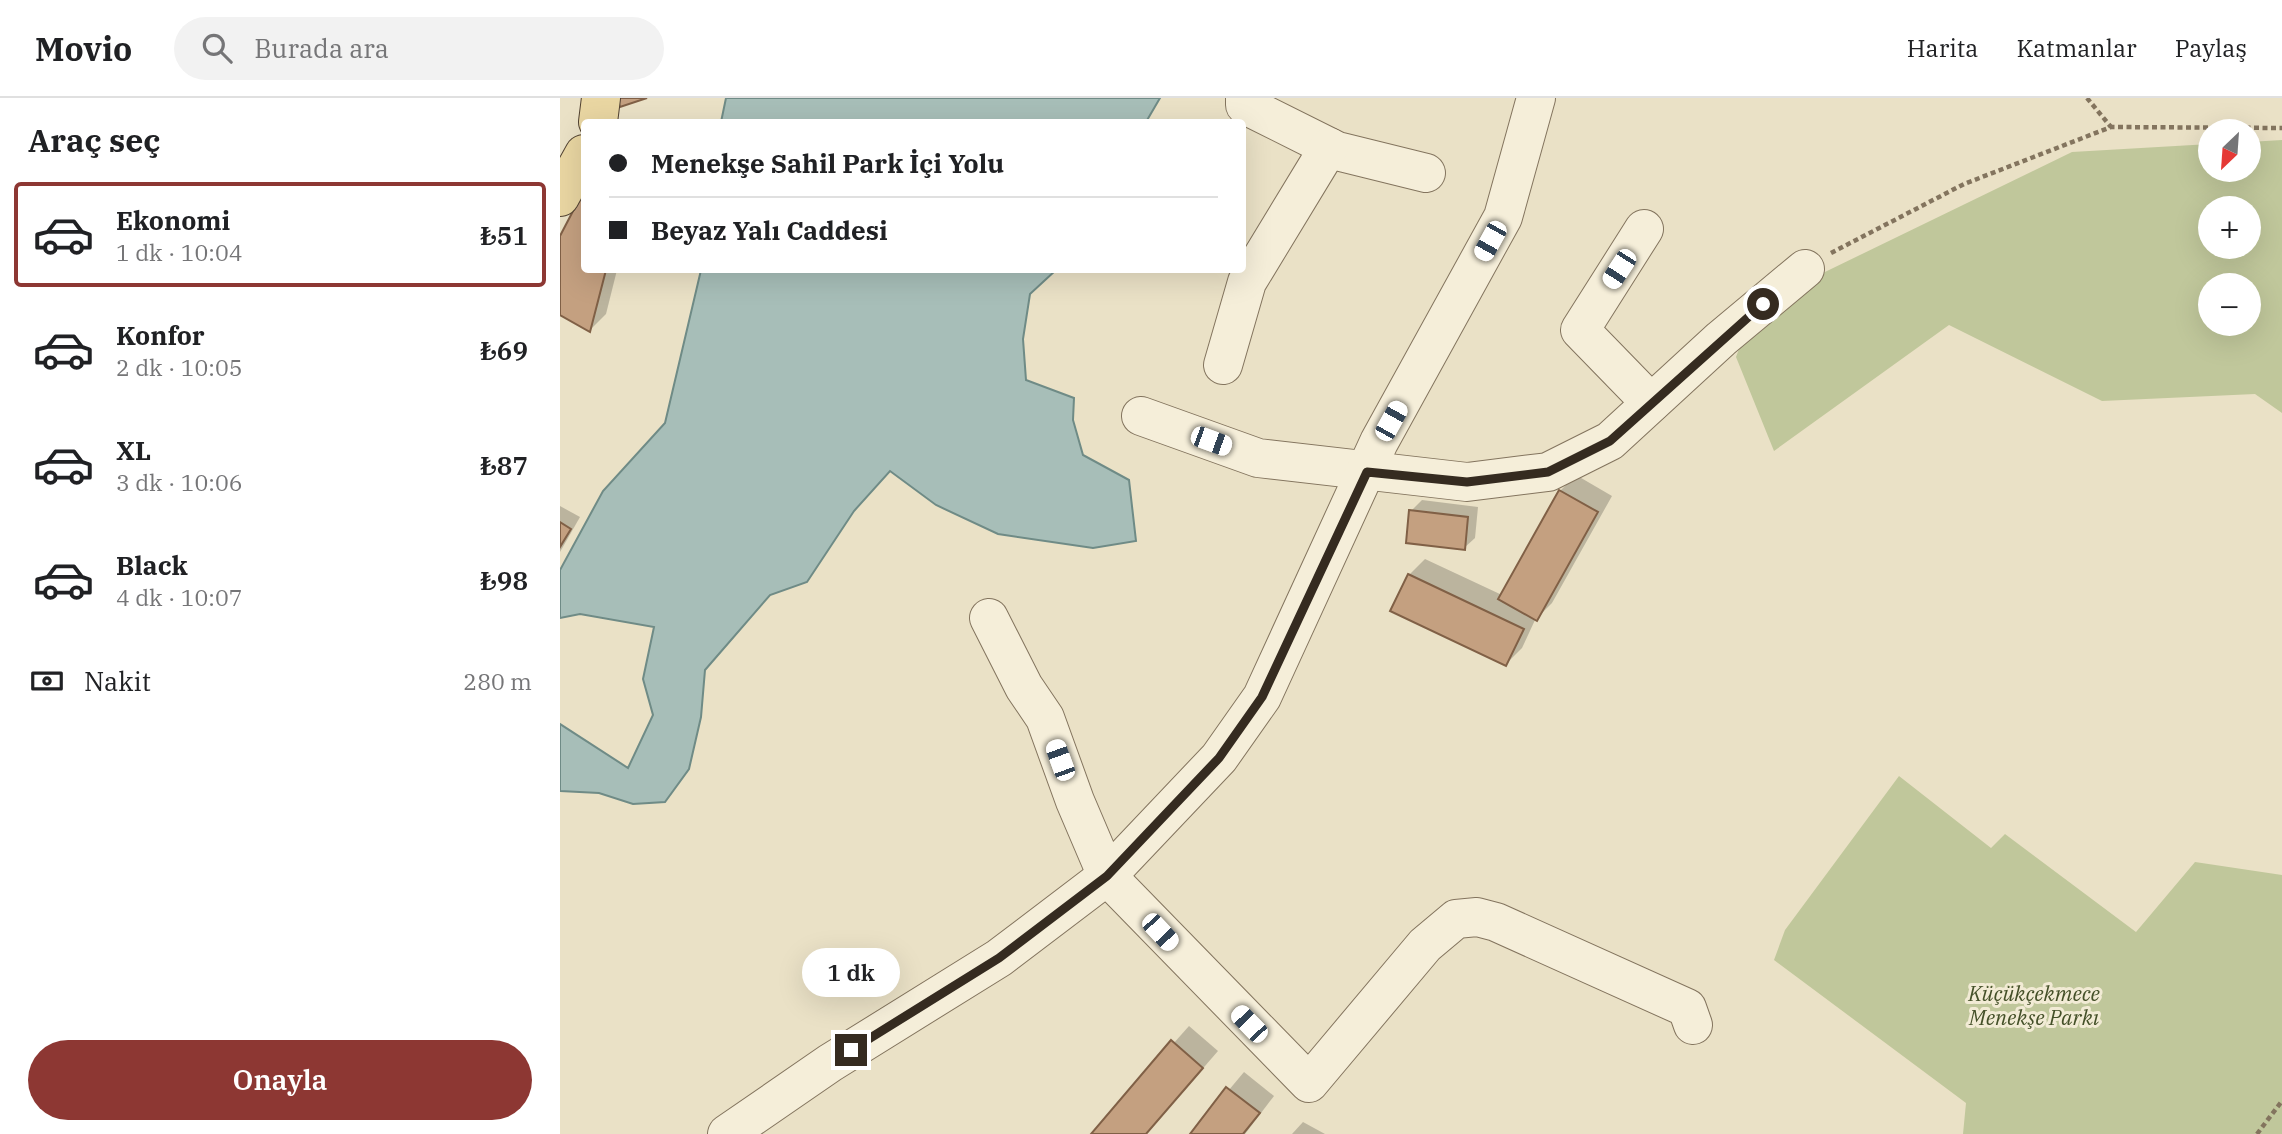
<!DOCTYPE html>
<html lang="tr">
<head>
<meta charset="utf-8">
<style>
  body { margin:0; font-family:"IBM Plex Serif",serif; background:#f2f2f2; color:#202124; height:100vh; display:flex; flex-direction:column; font-size:26px; white-space:nowrap }
  * { box-sizing:border-box; margin:0 }
  p { font-size:23px; color:#757577 }
  .icon { flex:none; width:38px; height:38px; fill:none; stroke:currentColor; stroke-width:2; stroke-linecap:round; stroke-linejoin:round }
  .map { position:relative; flex:1; overflow:hidden }
  .drawer { display:flex; flex-direction:column; background:#fff; width:560px }
  .drawer>* { flex:none }
  .banner { position:absolute; left:21px; top:21px; width:665px; height:154px; border-radius:7px; box-shadow:0 7px 28px #0002; display:grid; align-content:center; height:154px; padding:0 28px; background:#fff }
  .needle { width:46px; rotate:205deg }
  .fabs { position:absolute; left:1638px; top:21px; display:grid; gap:14px }
  .fabs a { display:grid; place-items:center; width:63px; height:63px; border-radius:50%; background:#fff; box-shadow:0 7px 28px #0002; font-size:35px }
  .end { position:absolute; width:32px; height:32px; margin:-16px; border:9px solid #352b20; background:#fff; box-shadow:0 0 0 4px #fff }
  .from { border-radius:50% }
  .bubble { position:absolute; height:49px; border-radius:24px; background:#fff; box-shadow:0 7px 28px #0002; font-size:23px; font-weight:600; line-height:49px; text-align:center }
  .car { position:absolute; width:21px; height:42px; margin:-21px -10px; border-radius:9px; box-shadow:0 0 5px 2px #0007; background:linear-gradient(#fff 24%,#345 0 40%,#fff 0 76%,#345 0 86%,#fff 0) }
  .banner b { display:flex; align-items:center; gap:24px; height:66px; font-size:26px }
  .banner b+b { border-top:2px solid #e0e0e0 }
  .banner i { width:18px; height:18px; background:#202124 }
  ul { padding:0; list-style:none }
  li { display:flex; align-items:center; gap:21px; height:105px; margin:0 14px 10px; padding:0 14px; border:4px solid transparent; border-radius:7px }
  li div { flex:1 }
  li b { display:block; font-size:26px }
  li em { font-style:normal; font-weight:600 }
  li.current { border-color:#8d3733 }
  li>.icon { width:63px; height:63px; stroke-width:1.5 }
  h2 { padding:0 28px; font-size:32px; line-height:84px }
  .pay { display:flex; align-items:center; gap:18px; height:77px; padding:0 28px; font-size:26px }
  .pay p { margin-inline-start:auto }
  .button { display:flex; gap:14px; margin-top:auto; padding:14px 28px }
  .button a { flex:1; height:80px; border-radius:42px; background:#8d3733; color:#fff; font-size:28px; font-weight:600; line-height:80px; text-align:center }
  header { display:flex; align-items:center; gap:42px; box-sizing:border-box; height:98px; padding:0 35px; background:#fff; border-bottom:2px solid #e0e0e0 }
  header strong { font-size:33px }
  nav { display:flex; gap:38px; margin-inline-start:auto; font-size:24px }
  .search { width:490px; height:63px; background:#f2f2f2; display:flex; align-items:center; gap:18px; box-sizing:border-box; padding:0 24px; border-radius:38px; color:#757577; font-size:26px }
  main { display:flex; flex:1; min-height:0 }
  .map>svg:first-child { display:block }
  .green { fill:#c0c79b; fill-rule:evenodd }
  .water { fill:#a7beb8; stroke:#6f8b86; stroke-width:2 }
  .shadow { fill:#0003 }
  .building { fill:#c4a080; stroke:#806046; stroke-width:2 }
  .lines { fill:none; stroke-linecap:round; stroke-linejoin:round }
  .minor-casing { stroke:#83745e; stroke-width:40 }
  .major-casing { stroke:#524231; stroke-width:40 }
  .path { stroke:#83745e; stroke-width:4.5; stroke-dasharray:5 3.5; stroke-linecap:butt }
  .minor { stroke:#f5eed9; stroke-width:38 }
  .major { stroke:#e9d6a2; stroke-width:38 }
  .route { stroke:#352b20; stroke-width:9 }
  .labels { text-anchor:middle; dominant-baseline:central; stroke-width:6; stroke-linejoin:round; paint-order:stroke }
  .park-label { font-size:21px; font-style:italic; fill:#445028; stroke:#f2ebd5 }
</style>
</head>
<body>
<header>
<strong>Movio</strong>
<div class="search"><svg class="icon" aria-label="search" viewBox="0 0 24 24"><circle cx="10" cy="10" r="6"/><path d="M15 15l6 6"/></svg>Burada ara</div>
<nav><a>Harita</a><a>Katmanlar</a><a>Paylaş</a></nav>
</header>
<main>
<section class="drawer">
<h2>Araç seç</h2>
<ul>
<li class="current"><svg class="icon" aria-label="car" viewBox="0 0 24 24"><path d="M5 17H2v-5l4-1 3-4h7l3 4 3 1v5h-3M9 17h6M6 11h13"/><circle cx="7" cy="17" r="2"/><circle cx="17" cy="17" r="2"/></svg><div><b>Ekonomi</b><p>1 dk · 10:04</p></div><em>₺51</em></li>
<li><svg class="icon" aria-label="car" viewBox="0 0 24 24"><path d="M5 17H2v-5l4-1 3-4h7l3 4 3 1v5h-3M9 17h6M6 11h13"/><circle cx="7" cy="17" r="2"/><circle cx="17" cy="17" r="2"/></svg><div><b>Konfor</b><p>2 dk · 10:05</p></div><em>₺69</em></li>
<li><svg class="icon" aria-label="car" viewBox="0 0 24 24"><path d="M5 17H2v-5l4-1 3-4h7l3 4 3 1v5h-3M9 17h6M6 11h13"/><circle cx="7" cy="17" r="2"/><circle cx="17" cy="17" r="2"/></svg><div><b>XL</b><p>3 dk · 10:06</p></div><em>₺87</em></li>
<li><svg class="icon" aria-label="car" viewBox="0 0 24 24"><path d="M5 17H2v-5l4-1 3-4h7l3 4 3 1v5h-3M9 17h6M6 11h13"/><circle cx="7" cy="17" r="2"/><circle cx="17" cy="17" r="2"/></svg><div><b>Black</b><p>4 dk · 10:07</p></div><em>₺98</em></li>
</ul>
<div class="pay"><svg class="icon" aria-label="cash" viewBox="0 0 24 24"><path d="M3 7h18v10H3z"/><circle cx="12" cy="12" r="2"/></svg>Nakit<p>280 m</p></div>
<div class="button"><a>Onayla</a></div>
</section>
<div class="map">
<svg width="1722" height="1036" viewBox="0 0 1722 1036">
  <rect width="100%" height="100%" fill="#eae1c6"/>
  <g class="green">
    <path d="M 1722,42 L 1722,315 L 1695,296 L 1542,303 L 1389,227 L 1214,353 L 1176,259 L 1195,208 L 1512,54 L 1650,46 L 1650,72 L 1689,72 L 1689,44 ZM 1650,110 L 1689,110 L 1689,149 L 1650,149 ZM 1650,187 L 1689,187 L 1689,226 L 1650,226 Z"/>
    <path d="M 1339,678 L 1431,750 L 1445,736 L 1576,834 L 1635,764 L 1722,777 L 1722,1036 L 1403,1036 L 1406,1005 L 1214,862 L 1225,832 Z"/>
  </g>
  <g class="water">
    <path d="M 166,0 L 600,0 L 586,24 L 161,24 Z"/>
    <path d="M 141,172 L 496,172 L 470,196 L 463,241 L 466,282 L 514,300 L 513,322 L 523,357 L 569,382 L 576,443 L 533,450 L 438,436 L 376,407 L 330,373 L 294,413 L 247,484 L 210,497 L 145,572 L 141,619 L 129,671 L 105,704 L 73,706 L 39,695 L 0,693 L 0,626 L 68,670 L 93,617 L 83,581 L 94,529 L 20,516 L 0,520 L 0,472 L 43,393 L 105,325 Z"/>
  </g>
  <g class="shadow">
    <path d="M 24,95 L 24,172 L 57,172 L 46,216 L 30,232 L 0,215 L 0,142 Z"/>
    <path d="M 1016,377 L 1052,398 L 992,505 L 975,522 L 962,550 L 946,566 L 849,477 L 865,461 L 942,497 L 1000,393 Z"/>
    <path d="M 862,402 L 918,409 L 915,440 L 904,450 L 851,413 Z"/>
    <path d="M 0,408 L 20,419 L 0,454 Z"/>
    <path d="M 629,928 L 658,953 L 586,1036 L 533,1036 Z"/>
    <path d="M 684,974 L 714,998 L 685,1036 L 632,1036 Z"/>
    <path d="M 743,1024 L 765,1036 L 732,1036 Z"/>
  </g>
  <g class="building">
    <path d="M 57,0 L 87,0 L 60,9 Z"/>
    <path d="M 24,92 L 24,172 L 46,172 L 30,234 L 0,217 L 0,138 Z"/>
    <path d="M 999,392 L 1038,414 L 977,523 L 938,501 Z"/>
    <path d="M 849,412 L 908,419 L 905,452 L 846,445 Z"/>
    <path d="M 0,424 L 11,431 L 0,449 Z"/>
    <path d="M 848,476 L 964,531 L 946,568 L 830,513 Z"/>
    <path d="M 611,942 L 643,970 L 586,1036 L 531,1036 Z"/>
    <path d="M 666,989 L 700,1015 L 683,1036 L 630,1036 Z"/>
  </g>
  <g class="lines">
    <defs>
      <g id="minor">
        <path d="M 685,0 L 685,7 L 777,53 L 866,75"/>
        <path d="M 1084,131 L 1020,232 L 1091,305"/>
        <path d="M 663,267 L 687,184 L 769,49"/>
        <path d="M 581,318 L 698,360 L 907,384 L 988,374 L 1050,343 L 1161,241 L 1245,171"/>
        <path d="M 429,520 L 464,589 L 485,620 L 515,703 L 547,778 L 749,985 L 865,847 L 896,821 L 917,819 L 936,824 L 1127,910 L 1133,927"/>
        <path d="M 167,1036 L 270,965 L 439,860 L 547,778 L 659,660 L 702,599 L 819,344 L 943,119 L 976,0"/>
      </g>
      <g id="major">
        <path d="M 38,24 L 41,0"/>
        <path d="M 0,99 L 24,56"/>
      </g>
    </defs>
    <use href="#minor" class="minor-casing"/>
    <use href="#major" class="major-casing"/>
    <g class="path">
      <path d="M 1527,0 L 1551,29"/>
      <path d="M 1271,155 L 1404,86 L 1551,29 L 1722,30"/>
      <path d="M 1697,1036 L 1722,1003"/>
    </g>
    <use href="#minor" class="minor"/>
    <use href="#major" class="major"/>
  </g>
  <g class="lines">
    <path class="route" d="M 291,952 L 439,860 L 547,778 L 659,660 L 702,599 L 807,374 L 907,384 L 988,374 L 1050,343 L 1203,206"/>
  </g>
  <g class="labels">
    <g class="park-label">
      <text x="1474" y="895">Küçükçekmece<tspan x="1474" dy="24">Menekşe Parkı</tspan></text>
    </g>
  </g>
</svg>
<div class="fabs">
<a><svg class="needle" viewBox="-14 -14 28 28"><path d="M0-13l5 13h-10z" fill="#e53935"/><path d="M0 13l5-13h-10z" fill="#757577"/></svg></a>
<a>+</a>
<a>−</a>
</div>
<i class="end from" style="left:1203px;top:206px"></i>
<i class="end" style="left:291px;top:952px"></i>
<div class="bubble" style="left:242px;top:850px;width:98px">1 dk</div>
<i class="car" style="left:930px;top:143px;rotate:209deg"></i>
<i class="car" style="left:1059px;top:171px;rotate:213deg"></i>
<i class="car" style="left:831px;top:323px;rotate:29deg"></i>
<i class="car" style="left:651px;top:343px;rotate:110deg"></i>
<i class="car" style="left:500px;top:662px;rotate:340deg"></i>
<i class="car" style="left:600px;top:834px;rotate:137deg"></i>
<i class="car" style="left:689px;top:926px;rotate:316deg"></i>
<div class="banner">
<b><i class="from"></i>Menekşe Sahil Park İçi Yolu</b>
<b><i></i>Beyaz Yalı Caddesi</b>
</div>
</div>
</main>
</body>
</html>
